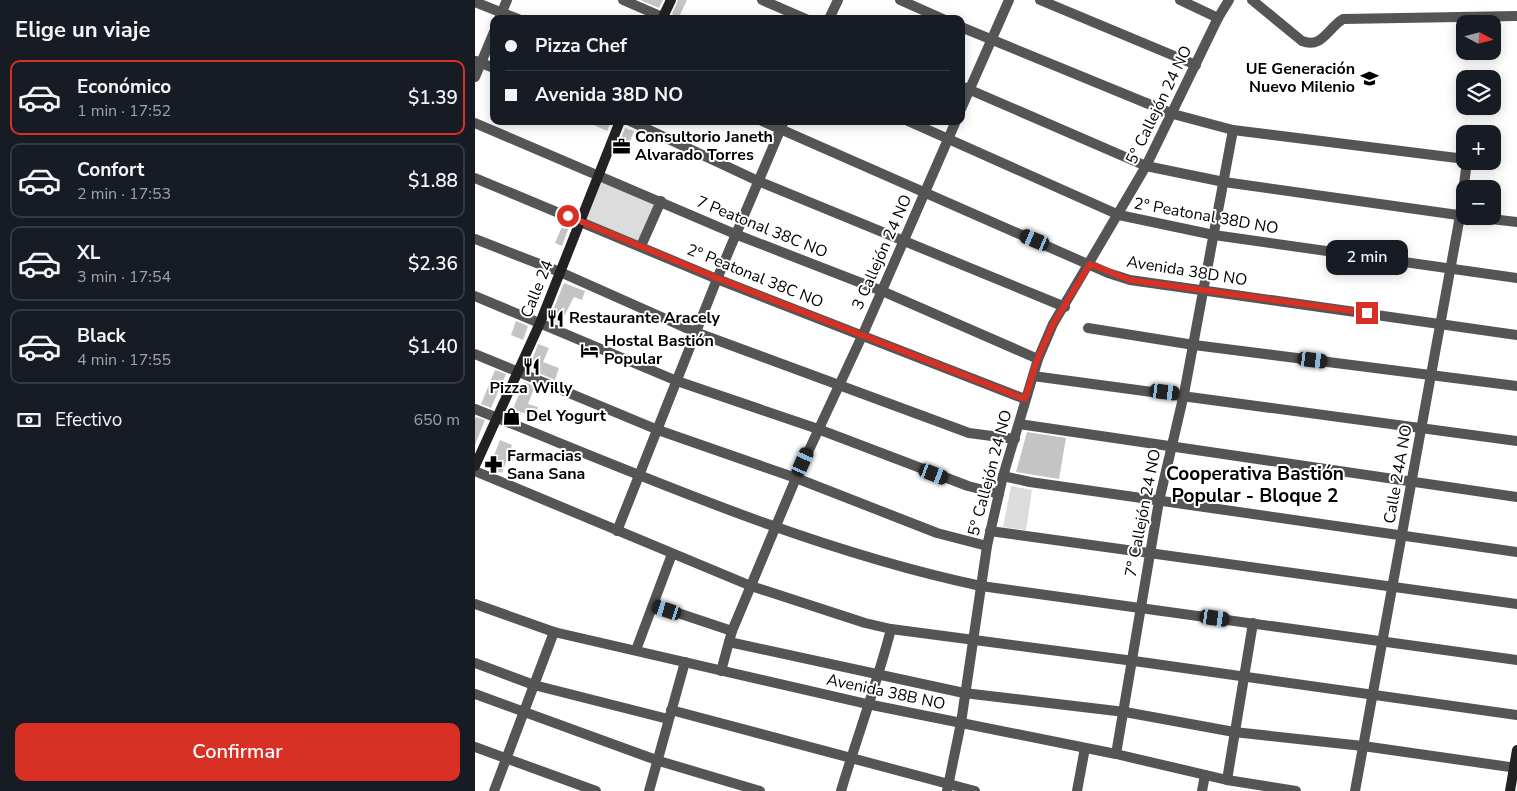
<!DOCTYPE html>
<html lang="es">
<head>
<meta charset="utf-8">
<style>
  body { margin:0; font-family:"Nunito Sans",sans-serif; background:#20242c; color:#f1f3f6; height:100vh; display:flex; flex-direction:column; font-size:19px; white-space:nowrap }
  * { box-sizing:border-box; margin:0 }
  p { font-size:16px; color:#9ea1a6 }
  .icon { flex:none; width:28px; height:28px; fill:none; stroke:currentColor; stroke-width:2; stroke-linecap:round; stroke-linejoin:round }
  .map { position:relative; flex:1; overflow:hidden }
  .sheet { display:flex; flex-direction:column; background:#171b24; width:475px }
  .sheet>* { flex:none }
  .guide { position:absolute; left:15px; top:15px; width:475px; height:110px; border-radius:10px; box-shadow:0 2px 12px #0003; display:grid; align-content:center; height:110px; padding:0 15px; background:#171b24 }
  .needle { width:32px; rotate:97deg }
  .tools { position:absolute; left:981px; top:15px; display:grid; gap:10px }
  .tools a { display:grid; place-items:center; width:45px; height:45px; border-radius:10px; background:#171b24; box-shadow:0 2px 12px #0003; font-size:25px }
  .end { position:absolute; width:22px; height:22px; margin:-11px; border:6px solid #d93025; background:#fff; box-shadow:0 0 0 2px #fff }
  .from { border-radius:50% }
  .bubble { position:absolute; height:35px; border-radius:10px; background:#171b24; box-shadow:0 2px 12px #0003; font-size:16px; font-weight:600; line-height:35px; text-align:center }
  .car { position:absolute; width:15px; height:30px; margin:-15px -8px; border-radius:6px; box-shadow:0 0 4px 1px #0007; background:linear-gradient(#222 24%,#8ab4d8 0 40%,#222 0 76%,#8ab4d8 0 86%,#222 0) }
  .guide b { display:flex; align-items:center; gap:18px; height:48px; font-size:19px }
  .guide b+b { border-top:1px solid #363941 }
  .guide i { width:12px; height:12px; background:#f1f3f6 }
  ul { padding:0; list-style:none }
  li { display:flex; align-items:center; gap:15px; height:75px; margin:0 10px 8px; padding:0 5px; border:2px solid #363941; border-radius:10px }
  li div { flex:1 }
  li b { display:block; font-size:19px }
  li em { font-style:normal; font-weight:600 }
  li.on { border-color:#d93025 }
  li>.icon { width:45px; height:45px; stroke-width:1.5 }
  h2 { padding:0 15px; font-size:22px; line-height:60px }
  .pay { display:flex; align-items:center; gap:12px; height:55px; padding:0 15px; font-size:19px }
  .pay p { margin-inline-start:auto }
  .cta { display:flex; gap:10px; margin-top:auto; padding:10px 15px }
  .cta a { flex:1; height:58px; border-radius:10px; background:#d93025; color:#fff; font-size:20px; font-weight:600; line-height:58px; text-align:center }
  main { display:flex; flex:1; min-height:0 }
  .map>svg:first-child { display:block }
  .green { fill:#dcdcdc }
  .building { fill:#c4c4c4 }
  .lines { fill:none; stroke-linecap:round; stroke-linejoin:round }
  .street { stroke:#555; stroke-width:10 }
  .secondary { stroke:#222; stroke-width:10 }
  .route { stroke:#d93025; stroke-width:6 }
  .labels { text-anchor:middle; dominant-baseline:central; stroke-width:4; stroke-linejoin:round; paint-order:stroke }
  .poi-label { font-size:16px; font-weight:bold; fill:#000; stroke:#fff; text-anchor:start }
  .street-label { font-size:16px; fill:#000; stroke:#fff }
  .quarter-label { font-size:19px; font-weight:bold; fill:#000; stroke:#fff }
</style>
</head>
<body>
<main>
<section class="sheet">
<h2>Elige un viaje</h2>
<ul>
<li class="on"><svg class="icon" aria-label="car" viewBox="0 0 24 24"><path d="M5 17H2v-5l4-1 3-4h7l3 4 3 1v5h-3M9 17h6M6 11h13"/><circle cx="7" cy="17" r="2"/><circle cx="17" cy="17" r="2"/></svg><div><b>Económico</b><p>1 min · 17:52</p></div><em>$1.39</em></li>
<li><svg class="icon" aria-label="car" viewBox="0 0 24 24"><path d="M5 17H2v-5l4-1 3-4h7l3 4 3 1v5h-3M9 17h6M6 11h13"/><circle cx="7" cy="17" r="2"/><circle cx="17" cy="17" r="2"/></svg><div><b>Confort</b><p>2 min · 17:53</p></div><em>$1.88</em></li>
<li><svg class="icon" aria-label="car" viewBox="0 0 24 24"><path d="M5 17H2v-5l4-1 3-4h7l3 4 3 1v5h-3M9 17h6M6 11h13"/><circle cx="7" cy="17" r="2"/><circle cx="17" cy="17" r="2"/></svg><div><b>XL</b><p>3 min · 17:54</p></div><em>$2.36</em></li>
<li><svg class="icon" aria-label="car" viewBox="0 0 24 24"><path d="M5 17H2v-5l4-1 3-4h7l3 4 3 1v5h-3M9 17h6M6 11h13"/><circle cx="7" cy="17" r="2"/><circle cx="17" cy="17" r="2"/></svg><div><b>Black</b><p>4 min · 17:55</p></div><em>$1.40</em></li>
</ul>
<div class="pay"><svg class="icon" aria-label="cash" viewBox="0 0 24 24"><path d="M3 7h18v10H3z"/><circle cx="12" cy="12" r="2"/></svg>Efectivo<p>650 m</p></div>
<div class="cta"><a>Confirmar</a></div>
</section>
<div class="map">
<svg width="1042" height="791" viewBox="0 0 1042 791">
  <rect width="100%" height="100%" fill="#fff"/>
  <g class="green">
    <path d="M 126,179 L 182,202 L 164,241 L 111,219 Z"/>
    <path d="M 536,486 L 557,490 L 551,530 L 528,527 Z"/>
  </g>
  <g class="building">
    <path d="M 165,0 L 188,0 L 184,8 Z"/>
    <path d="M 203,0 L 212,0 L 203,19 L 197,14 Z"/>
    <path d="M 110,121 L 129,121 L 135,124 L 132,131 Z"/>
    <path d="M 150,128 L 159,131 L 151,152 L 142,148 Z"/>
    <path d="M 88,224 L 94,227 L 87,246 L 80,243 Z"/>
    <path d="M 89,283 L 110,291 L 107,300 L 99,297 L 85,324 L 74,320 Z"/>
    <path d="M 41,321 L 53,326 L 48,340 L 36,335 Z"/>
    <path d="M 63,344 L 74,348 L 68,362 L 84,368 L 80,380 L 54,369 Z"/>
    <path d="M 20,370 L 31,374 L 16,408 L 6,404 Z"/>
    <path d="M 49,382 L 60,386 L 53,404 L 63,407 L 59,417 L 46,412 L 44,419 L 35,416 Z"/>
    <path d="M 1,417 L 10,420 L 0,445 L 0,419 Z"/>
    <path d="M 552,432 L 591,438 L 584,479 L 541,472 Z"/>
    <path d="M 25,440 L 37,445 L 27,473 L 14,468 Z"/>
  </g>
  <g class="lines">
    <g class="street">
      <path d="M 148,0 L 192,19"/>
      <path d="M 287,0 L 331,19"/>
      <path d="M 425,0 L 468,19"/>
      <path d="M 565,0 L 721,65"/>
      <path d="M 705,0 L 743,18"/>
      <path d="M 777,0 L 827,41 C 847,49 853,28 868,19 L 1042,16"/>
      <path d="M 0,2 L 43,19"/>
      <path d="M 24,19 L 32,0"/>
      <path d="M 354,19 L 363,0"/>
      <path d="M 486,27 L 698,114 L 758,130 L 990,159"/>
      <path d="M 1,61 L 19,68"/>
      <path d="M 0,77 L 19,32"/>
      <path d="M 486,86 L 671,166 L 749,182 L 990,216"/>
      <path d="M 486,109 L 534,0"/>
      <path d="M 155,121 L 283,181 L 590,307"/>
      <path d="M 287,121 L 633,273 L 655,280 L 1042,335"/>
      <path d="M 433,121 L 644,215 L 739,235 L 1042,278"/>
      <path d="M 0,123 L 260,234 L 407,291 L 563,359"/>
      <path d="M 0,178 L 242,279 L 550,399"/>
      <path d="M 990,216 L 1042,222"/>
      <path d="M 0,239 L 85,272 L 220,332 L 494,433 L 540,439"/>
      <path d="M 166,246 L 186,201"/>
      <path d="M 0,296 L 202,381 L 343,429 L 493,486 L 524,494"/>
      <path d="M 613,328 L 719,345 L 1042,386"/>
      <path d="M 0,354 L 183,430 L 321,478 L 462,533 L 512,546"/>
      <path d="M 558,376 L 1042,441"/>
      <path d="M 0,409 C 166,475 331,549 506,586 L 1042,660"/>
      <path d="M 544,424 L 1042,497"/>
      <path d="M 0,471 L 276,586 L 390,623 L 416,629 L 659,661 L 1042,715"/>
      <path d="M 528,476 L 555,482 L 1042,552"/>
      <path d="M 142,531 L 242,279 L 309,121"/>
      <path d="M 515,531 L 1042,604"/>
      <path d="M 0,604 L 79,632 L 392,704 L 641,754 L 752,780 L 821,791"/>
      <path d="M 179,605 L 257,631"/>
      <path d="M 254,642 L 489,693 L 650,712 L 759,732 L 888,746 L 1042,768"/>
      <path d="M 161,650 L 197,554"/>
      <path d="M 0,663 L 59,685 L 193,719"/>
      <path d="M 246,671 L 257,631 L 321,478 L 388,334 L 481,121"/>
      <path d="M 0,694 L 184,761 L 285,791"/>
      <path d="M 196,710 L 500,791"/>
      <path d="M 0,747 L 121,791"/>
      <path d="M 641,754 L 684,501 L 709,394 L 758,130"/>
      <path d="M 752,780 L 778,623"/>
      <path d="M 19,791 L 79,632"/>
      <path d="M 174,791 L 210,662"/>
      <path d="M 366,791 C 382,737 402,684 416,629"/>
      <path d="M 472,791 L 486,723 L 512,546 L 528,476 L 563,359 L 578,324 L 671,166 L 743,18 L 754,0"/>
      <path d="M 602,791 L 610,748"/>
      <path d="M 727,791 L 730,775"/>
      <path d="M 880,791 L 985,216 L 992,161"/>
    </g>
    <g class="secondary">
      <path d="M 187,19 L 196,0"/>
      <path d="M 0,466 L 65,323 L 145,121"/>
      <path d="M 1035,791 L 1042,750"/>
    </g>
  </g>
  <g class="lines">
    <path class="route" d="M 93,216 L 242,278 L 550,399 L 562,360 L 578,324 L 615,264 L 655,280 L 892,313"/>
  </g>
  <defs>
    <symbol id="school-bare" viewBox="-9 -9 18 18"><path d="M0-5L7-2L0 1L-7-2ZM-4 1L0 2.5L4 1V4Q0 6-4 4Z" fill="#000" stroke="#fff" stroke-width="2.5" paint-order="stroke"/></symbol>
    <symbol id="office-bare" viewBox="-9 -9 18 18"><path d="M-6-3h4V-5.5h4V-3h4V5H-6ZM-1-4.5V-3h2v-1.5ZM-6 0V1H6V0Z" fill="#000" stroke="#fff" stroke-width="2.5" paint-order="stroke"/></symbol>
    <symbol id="restaurant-bare" viewBox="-9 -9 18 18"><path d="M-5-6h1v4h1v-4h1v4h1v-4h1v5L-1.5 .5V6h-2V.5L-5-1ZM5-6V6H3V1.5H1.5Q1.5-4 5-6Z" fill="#000" stroke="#fff" stroke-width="2.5" paint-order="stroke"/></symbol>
    <symbol id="hotel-bare" viewBox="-9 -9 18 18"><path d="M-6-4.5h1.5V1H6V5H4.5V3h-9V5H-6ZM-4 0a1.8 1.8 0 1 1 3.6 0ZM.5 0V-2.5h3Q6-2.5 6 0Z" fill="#000" stroke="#fff" stroke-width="2.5" paint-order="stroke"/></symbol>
    <symbol id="shop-bare" viewBox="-9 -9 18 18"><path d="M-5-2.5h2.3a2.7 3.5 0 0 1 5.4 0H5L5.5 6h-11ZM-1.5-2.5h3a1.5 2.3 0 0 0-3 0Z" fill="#000" stroke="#fff" stroke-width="2.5" paint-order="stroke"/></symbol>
    <symbol id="pharmacy-bare" viewBox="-9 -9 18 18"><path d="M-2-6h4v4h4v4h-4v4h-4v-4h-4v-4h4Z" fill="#000" stroke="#fff" stroke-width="2.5" paint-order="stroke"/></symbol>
  </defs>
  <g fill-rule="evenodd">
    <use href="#school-bare" x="882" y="66" width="25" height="25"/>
    <use href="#office-bare" x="134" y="134" width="25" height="25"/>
    <use href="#restaurant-bare" x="68" y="306" width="25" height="25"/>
    <use href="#hotel-bare" x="102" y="338" width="25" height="25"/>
    <use href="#restaurant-bare" x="44" y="354" width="25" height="25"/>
    <use href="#shop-bare" x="24" y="404" width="25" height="25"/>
    <use href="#pharmacy-bare" x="6" y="452" width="25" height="25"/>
  </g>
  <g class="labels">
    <g class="poi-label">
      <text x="880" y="69" text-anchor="end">UE Generación<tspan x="880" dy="18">Nuevo Milenio</tspan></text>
      <text x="160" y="137">Consultorio Janeth<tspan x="160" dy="18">Alvarado Torres</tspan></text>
      <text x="94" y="318">Restaurante Aracely</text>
      <text x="129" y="341">Hostal Bastión<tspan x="129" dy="18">Popular</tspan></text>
      <text x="56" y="388" text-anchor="middle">Pizza Willy</text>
      <text x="51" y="416">Del Yogurt</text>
      <text x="32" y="456">Farmacias<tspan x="32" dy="18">Sana Sana</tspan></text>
    </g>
    <g class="street-label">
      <text transform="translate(684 105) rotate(-64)">5° Callejón 24 NO</text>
      <text transform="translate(731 216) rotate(10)">2° Peatonal 38D NO</text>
      <text transform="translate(287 227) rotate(22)">7 Peatonal 38C NO</text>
      <text transform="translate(407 252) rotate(-66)">3 Callejón 24 NO</text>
      <text transform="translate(712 271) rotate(9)">Avenida 38D NO</text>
      <text transform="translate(280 276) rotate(22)">2° Peatonal 38C NO</text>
      <text transform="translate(62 289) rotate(-68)">Calle 24</text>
      <text transform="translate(515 473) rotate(-75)">5° Callejón 24 NO</text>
      <text transform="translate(923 474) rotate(-80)">Calle 24A NO</text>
      <text transform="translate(668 513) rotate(-79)">7° Callejón 24 NO</text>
      <text transform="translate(411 692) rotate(12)">Avenida 38B NO</text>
    </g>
    <g class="quarter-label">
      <text x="780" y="474">Cooperativa Bastión<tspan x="780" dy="22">Popular - Bloque 2</tspan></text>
    </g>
  </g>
</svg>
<div class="tools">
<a><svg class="needle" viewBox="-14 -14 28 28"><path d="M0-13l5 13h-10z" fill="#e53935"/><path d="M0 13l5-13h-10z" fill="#9ea1a6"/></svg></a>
<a><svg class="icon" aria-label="layers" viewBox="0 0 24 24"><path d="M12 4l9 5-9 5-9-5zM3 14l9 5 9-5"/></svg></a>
<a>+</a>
<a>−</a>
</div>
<i class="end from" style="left:93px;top:216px"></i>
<i class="end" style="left:892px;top:313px"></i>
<div class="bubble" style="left:851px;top:240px;width:82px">2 min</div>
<i class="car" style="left:560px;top:240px;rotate:293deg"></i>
<i class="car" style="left:838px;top:360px;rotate:97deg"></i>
<i class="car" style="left:690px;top:392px;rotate:97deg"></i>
<i class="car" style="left:328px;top:462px;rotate:24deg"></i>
<i class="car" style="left:459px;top:474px;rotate:111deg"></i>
<i class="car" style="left:192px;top:610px;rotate:288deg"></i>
<i class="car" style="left:740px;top:618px;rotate:98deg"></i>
<div class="guide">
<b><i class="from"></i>Pizza Chef</b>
<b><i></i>Avenida 38D NO</b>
</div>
</div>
</main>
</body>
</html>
